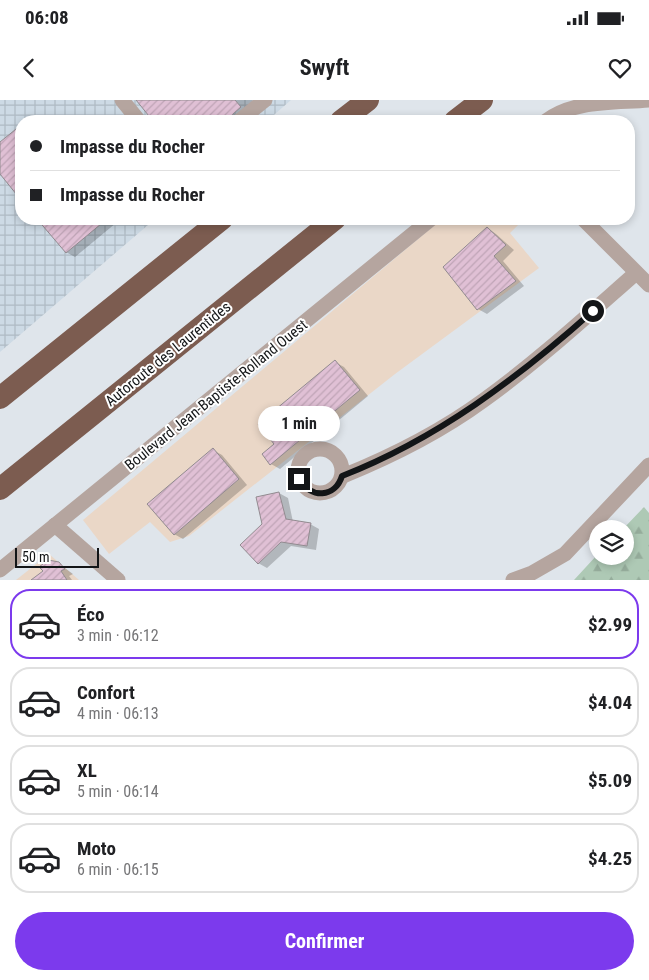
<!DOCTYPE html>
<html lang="fr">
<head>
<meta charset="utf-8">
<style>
  body { margin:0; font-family:"Roboto Condensed",sans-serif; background:#f2f2f2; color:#202124; height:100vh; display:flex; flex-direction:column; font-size:19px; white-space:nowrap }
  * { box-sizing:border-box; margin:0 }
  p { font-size:16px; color:#757577 }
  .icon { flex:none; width:28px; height:28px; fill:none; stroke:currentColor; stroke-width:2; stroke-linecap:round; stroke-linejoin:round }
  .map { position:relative; height:480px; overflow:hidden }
  .details { display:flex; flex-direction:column; background:#fff; flex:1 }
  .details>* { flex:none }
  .top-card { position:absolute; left:15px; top:15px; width:620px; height:110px; border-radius:20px; box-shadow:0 2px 8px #0003; display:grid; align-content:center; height:110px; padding:0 15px; background:#fff }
  .buttons { position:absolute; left:589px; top:420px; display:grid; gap:10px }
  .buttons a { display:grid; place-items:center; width:45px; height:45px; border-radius:50%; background:#fff; box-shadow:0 2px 8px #0003; font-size:25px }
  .scale { position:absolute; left:15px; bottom:12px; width:84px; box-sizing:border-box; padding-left:5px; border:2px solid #131517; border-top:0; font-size:14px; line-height:18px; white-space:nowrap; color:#131517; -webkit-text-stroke:4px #fff; paint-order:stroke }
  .end { position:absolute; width:22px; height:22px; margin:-11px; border:6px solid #131517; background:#fff; box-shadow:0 0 0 2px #fff }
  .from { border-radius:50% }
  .bubble { position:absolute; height:35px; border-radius:18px; background:#fff; box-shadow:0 2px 8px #0003; font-size:16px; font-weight:700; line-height:35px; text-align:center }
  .top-card b { display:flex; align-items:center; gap:18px; height:48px; font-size:19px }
  .top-card b+b { border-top:1px solid #e0e0e0 }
  .top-card i { width:12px; height:12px; background:#202124 }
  ul { padding:9px 0 0; list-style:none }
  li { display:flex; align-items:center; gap:15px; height:70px; margin:0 10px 8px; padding:0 5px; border:2px solid #e0e0e0; border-radius:20px }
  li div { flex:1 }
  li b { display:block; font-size:19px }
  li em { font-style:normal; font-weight:700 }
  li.current { border-color:#7c3aed }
  li>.icon { width:45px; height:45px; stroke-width:1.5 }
  .primary-button { display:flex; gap:10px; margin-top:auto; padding:10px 15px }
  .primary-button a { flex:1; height:58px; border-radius:30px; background:#7c3aed; color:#fff; font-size:20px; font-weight:700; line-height:58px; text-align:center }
  .status { display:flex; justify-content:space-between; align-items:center; height:35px; padding:0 25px; background:#fff; direction:ltr }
  .status svg { height:14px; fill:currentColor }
  header { display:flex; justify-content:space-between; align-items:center; height:65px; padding:0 15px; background:#fff; font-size:22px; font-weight:700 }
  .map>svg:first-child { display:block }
  .commercial { fill:#ead7c7 }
  .industrial { fill:url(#industrial-grid) }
  .forest { fill:url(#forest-firs) }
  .shadow { fill:#0003 }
  .building { fill:url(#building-hatch); stroke:#928b90 }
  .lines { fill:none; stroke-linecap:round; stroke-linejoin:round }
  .minor { stroke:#b5a59f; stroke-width:15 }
  .highway { stroke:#7c5c50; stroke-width:22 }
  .route { stroke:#131517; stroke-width:6 }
  .labels { text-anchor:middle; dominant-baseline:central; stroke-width:4; stroke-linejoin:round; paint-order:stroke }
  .street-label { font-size:15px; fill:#131517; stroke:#fff }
</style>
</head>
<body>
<div class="status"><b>06:08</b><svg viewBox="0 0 49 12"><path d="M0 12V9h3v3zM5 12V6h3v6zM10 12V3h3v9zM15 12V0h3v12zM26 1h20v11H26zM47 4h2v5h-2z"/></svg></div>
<header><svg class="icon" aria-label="back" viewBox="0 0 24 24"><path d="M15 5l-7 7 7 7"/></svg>Swyft<svg class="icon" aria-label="heart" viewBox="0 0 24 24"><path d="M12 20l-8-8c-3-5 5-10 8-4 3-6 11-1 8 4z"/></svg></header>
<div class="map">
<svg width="649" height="480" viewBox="0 0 649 480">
  <defs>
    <pattern id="industrial-grid" width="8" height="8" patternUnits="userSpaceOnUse" patternTransform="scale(1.25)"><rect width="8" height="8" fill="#cddae5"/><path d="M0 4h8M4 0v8" fill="none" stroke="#afbac4"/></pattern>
    <pattern id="forest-firs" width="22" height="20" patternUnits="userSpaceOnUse" patternTransform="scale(1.25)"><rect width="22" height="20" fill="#aec9b5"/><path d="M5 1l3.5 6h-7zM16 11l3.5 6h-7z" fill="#95ac9b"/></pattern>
    <pattern id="building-hatch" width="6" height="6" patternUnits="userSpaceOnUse" patternTransform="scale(1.25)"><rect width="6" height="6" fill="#e0c0d5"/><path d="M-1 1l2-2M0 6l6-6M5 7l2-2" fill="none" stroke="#bfa4b6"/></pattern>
  </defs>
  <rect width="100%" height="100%" fill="#dfe5eb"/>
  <g class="commercial">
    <path d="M 442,119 L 524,119 L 510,133 L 539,168 L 395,274 L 189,436 L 170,442 L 150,422 L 109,454 L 83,420 Z"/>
    <path d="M 49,454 L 79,480 L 16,480 Z"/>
  </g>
  <path class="industrial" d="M 0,0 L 291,0 L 267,21 L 21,21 L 21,119 L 155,119 L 0,252 Z"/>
  <path class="forest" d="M 644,407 L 649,413 L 649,480 L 574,480 L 597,455 L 625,456 L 625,429 L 623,429 Z"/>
  <g class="shadow">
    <path d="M 138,0 L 253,0 L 241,21 L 155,21 Z"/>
    <path d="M 31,18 L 37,21 L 27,21 Z"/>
    <path d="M 21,26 L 21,98 L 0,72 L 0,44 Z"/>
    <path d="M 39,119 L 113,119 L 116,123 L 75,157 L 66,152 Z"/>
    <path d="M 487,128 L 496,134 L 514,150 L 503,161 L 524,186 L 487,214 L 478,209 Z"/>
    <path d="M 335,262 L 344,267 L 368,296 L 280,369 L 271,364 L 275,344 Z"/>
    <path d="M 213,350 L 222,355 L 247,385 L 183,439 L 174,434 Z"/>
    <path d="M 279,393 L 288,398 L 293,422 L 310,424 L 319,429 L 316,450 L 291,446 L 267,468 L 258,463 L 264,424 Z"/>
    <path d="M 58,463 L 73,474 L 69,476 L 72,480 L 33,480 Z"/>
  </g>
  <g class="building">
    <path d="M 136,0 L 235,0 L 241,7 L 233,14 L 230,21 L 153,21 Z"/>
    <path d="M 21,25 L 21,100 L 0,74 L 0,42 Z"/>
    <path d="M 37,119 L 107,119 L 66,153 Z"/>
    <path d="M 487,127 L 506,145 L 494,156 L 516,181 L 477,210 L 443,167 Z"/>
    <path d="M 335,260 L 360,290 L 270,365 L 262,354 L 274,344 L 258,324 Z"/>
    <path d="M 213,348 L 239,379 L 174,435 L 147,404 Z"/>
    <path d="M 279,392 L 286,419 L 311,423 L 307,446 L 281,442 L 258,464 L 240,445 L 262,424 L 256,397 Z"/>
    <path d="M 48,460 L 59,462 L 65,469 L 61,471 L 67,480 L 31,480 L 43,471 L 39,467 Z"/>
  </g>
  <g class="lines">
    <g class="minor">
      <path d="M 122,0 L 139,21"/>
      <path d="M 239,21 L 265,0"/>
      <path d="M 546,21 C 573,0 615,3 649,0"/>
      <path d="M 583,119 L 649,185"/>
      <circle cx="320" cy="371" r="22"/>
      <path d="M 343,376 C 390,357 443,330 484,300 C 538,261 587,216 636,173"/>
      <path d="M 55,425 L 118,480"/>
      <path d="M 0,470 L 431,119"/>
      <path d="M 513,480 L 532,473 L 565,454 L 649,365"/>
    </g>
    <g class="highway">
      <path d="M 341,21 L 368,0"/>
      <path d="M 455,21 L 482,0"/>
      <path d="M 0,298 L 222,119"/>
      <path d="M 0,389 L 335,119"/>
    </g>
  </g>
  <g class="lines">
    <path class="route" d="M 299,379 C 311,399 335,398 342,376 C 437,339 518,278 593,211"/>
  </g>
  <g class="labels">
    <g class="street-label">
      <text transform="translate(168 254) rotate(-39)">Autoroute des Laurentides</text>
      <text transform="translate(216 295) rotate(-39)">Boulevard Jean-Baptiste-Rolland Ouest</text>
    </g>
  </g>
</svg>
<div class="buttons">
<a><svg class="icon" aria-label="layers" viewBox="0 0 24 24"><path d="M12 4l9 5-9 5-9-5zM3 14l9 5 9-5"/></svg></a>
</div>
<div class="scale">50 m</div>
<i class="end from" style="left:593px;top:211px"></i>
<i class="end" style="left:299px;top:379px"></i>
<div class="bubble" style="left:258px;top:306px;width:82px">1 min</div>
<div class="top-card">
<b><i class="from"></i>Impasse du Rocher</b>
<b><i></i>Impasse du Rocher</b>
</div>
</div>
<section class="details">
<ul>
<li class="current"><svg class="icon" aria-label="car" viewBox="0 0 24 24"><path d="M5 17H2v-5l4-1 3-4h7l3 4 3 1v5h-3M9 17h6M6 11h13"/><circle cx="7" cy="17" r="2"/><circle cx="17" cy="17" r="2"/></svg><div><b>Éco</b><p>3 min · 06:12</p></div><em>$2.99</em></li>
<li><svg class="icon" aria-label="car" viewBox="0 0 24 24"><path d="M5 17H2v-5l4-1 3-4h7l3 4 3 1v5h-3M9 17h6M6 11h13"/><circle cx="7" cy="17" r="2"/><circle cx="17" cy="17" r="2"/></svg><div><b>Confort</b><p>4 min · 06:13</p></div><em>$4.04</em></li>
<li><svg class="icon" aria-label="car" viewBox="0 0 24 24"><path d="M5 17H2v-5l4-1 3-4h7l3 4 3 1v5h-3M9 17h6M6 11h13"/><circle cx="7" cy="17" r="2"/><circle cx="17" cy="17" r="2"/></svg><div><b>XL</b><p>5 min · 06:14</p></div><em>$5.09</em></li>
<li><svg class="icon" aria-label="car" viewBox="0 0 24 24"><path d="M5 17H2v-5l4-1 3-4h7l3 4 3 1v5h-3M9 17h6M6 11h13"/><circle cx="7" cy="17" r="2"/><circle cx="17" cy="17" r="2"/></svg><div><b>Moto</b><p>6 min · 06:15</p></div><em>$4.25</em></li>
</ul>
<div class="primary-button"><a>Confirmer</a></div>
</section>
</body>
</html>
